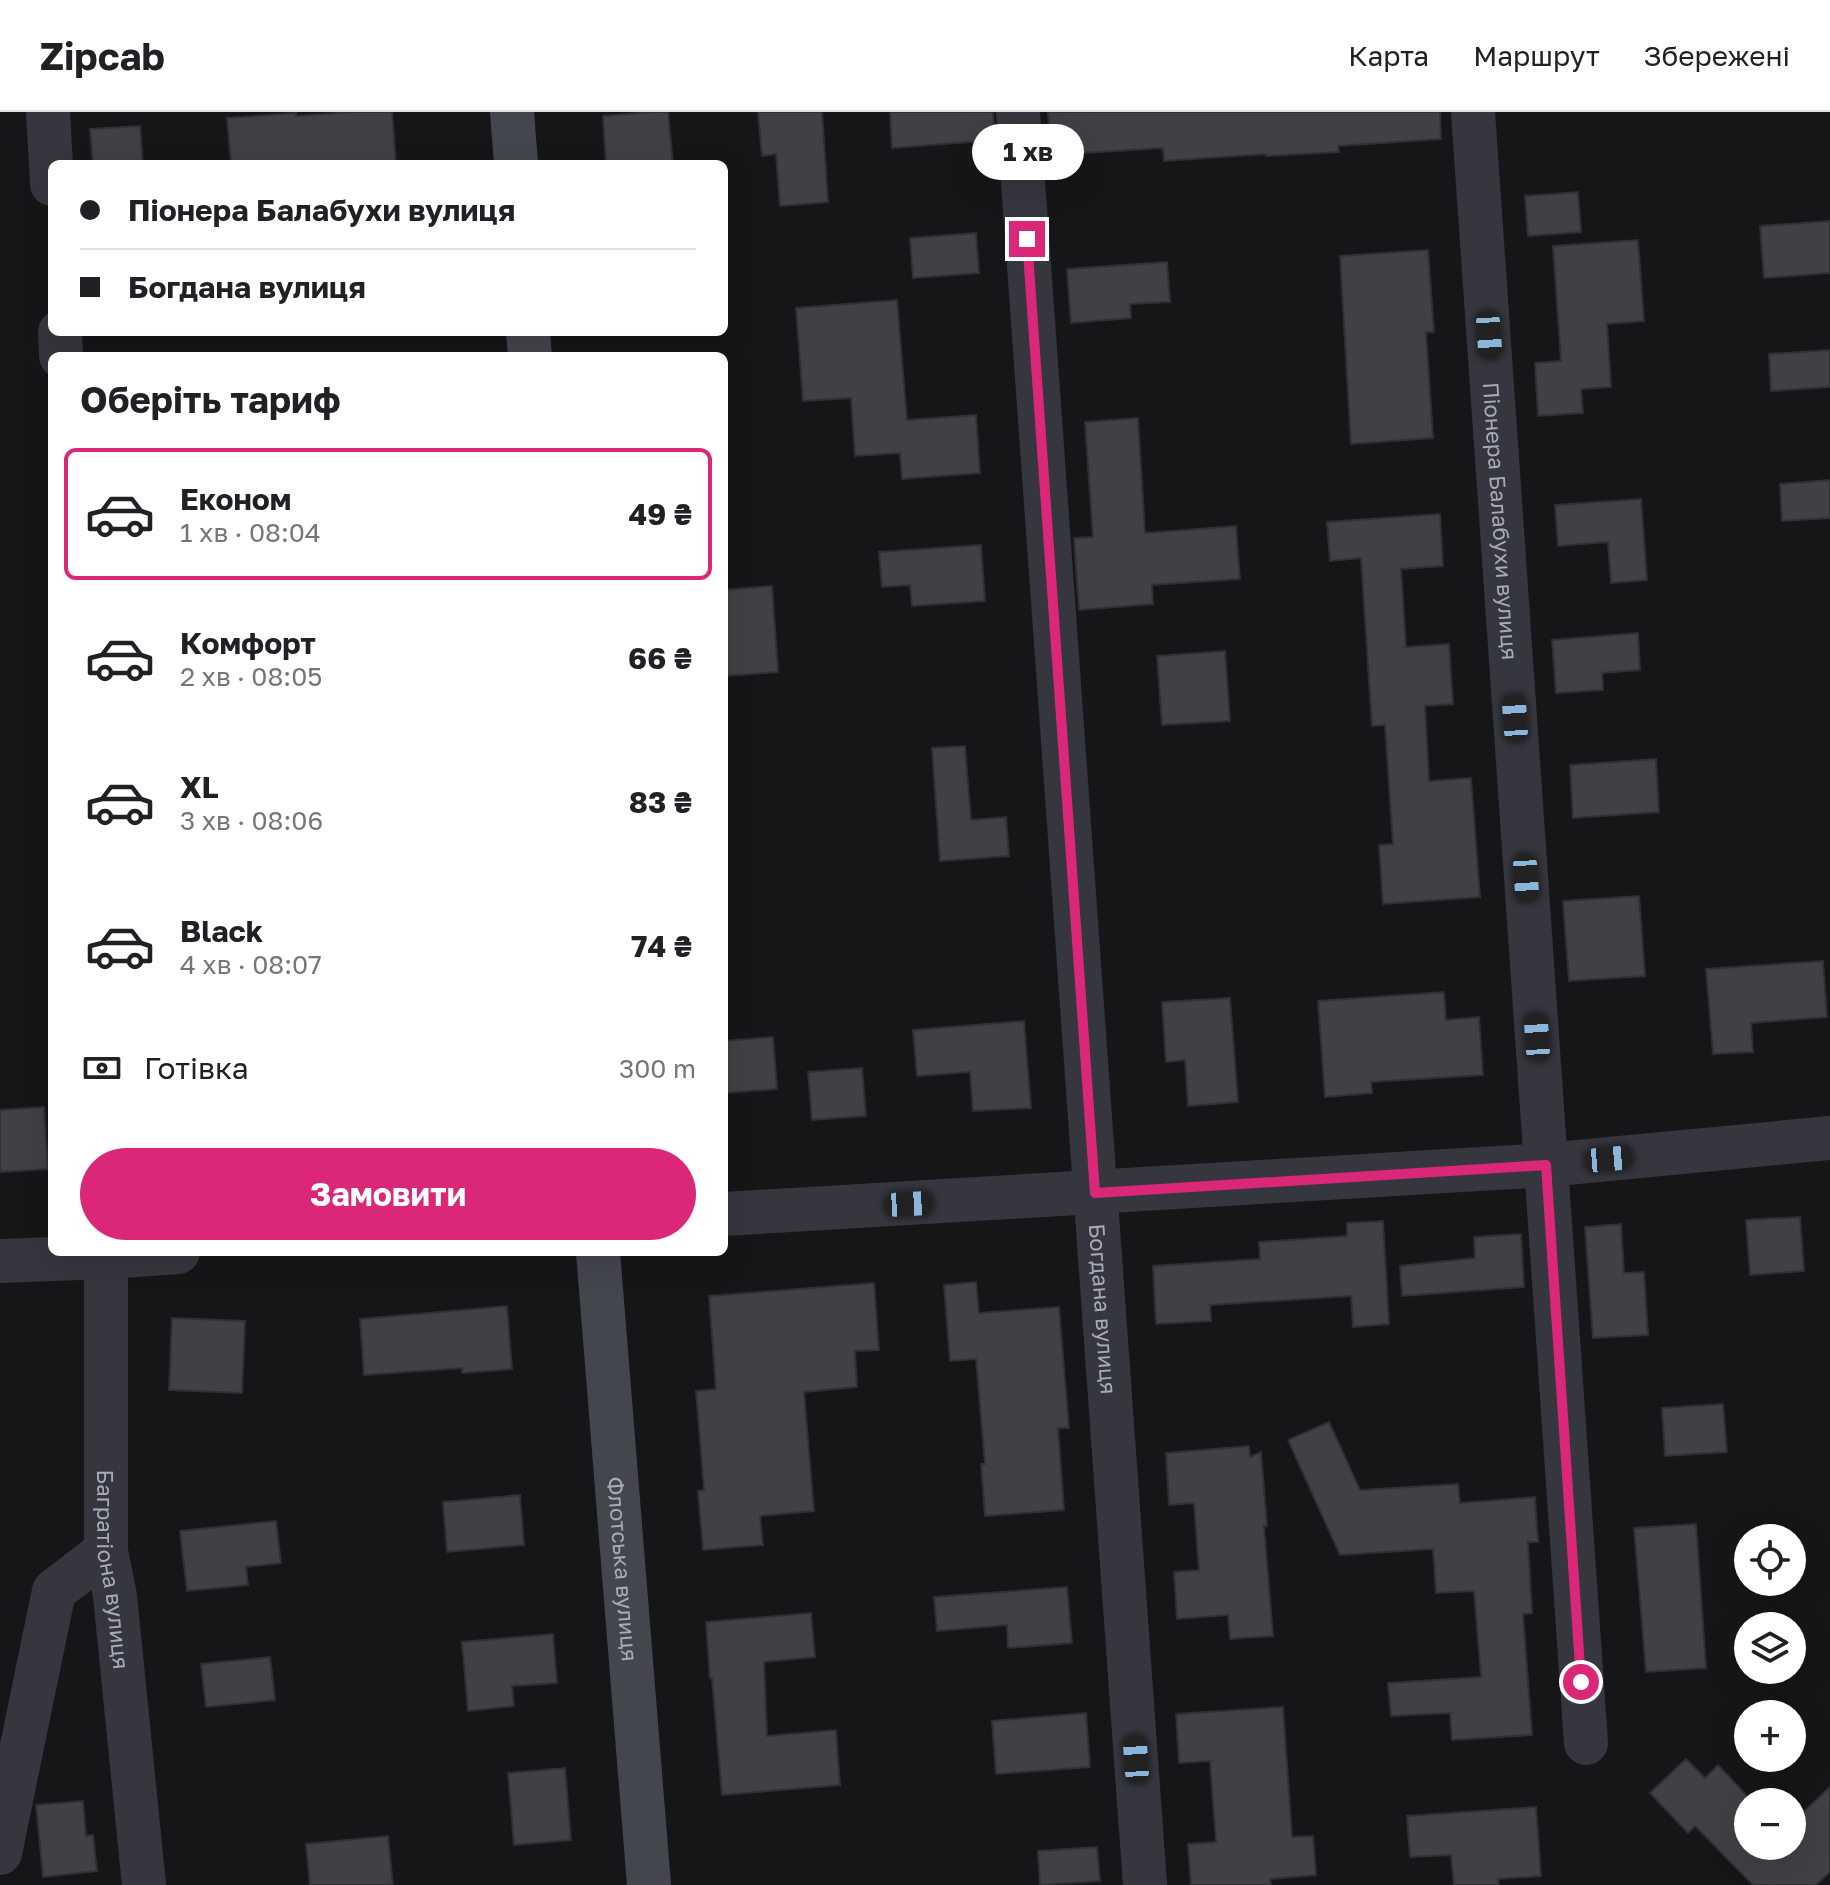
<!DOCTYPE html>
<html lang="uk">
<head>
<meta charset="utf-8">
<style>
  body { margin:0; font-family:"Golos Text",sans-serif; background:#f2f2f2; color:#202124; height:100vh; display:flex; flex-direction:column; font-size:30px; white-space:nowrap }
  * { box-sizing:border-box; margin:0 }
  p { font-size:26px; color:#757577 }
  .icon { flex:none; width:44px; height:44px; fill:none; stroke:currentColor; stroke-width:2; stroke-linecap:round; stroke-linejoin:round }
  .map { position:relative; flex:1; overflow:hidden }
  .sheet { position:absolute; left:48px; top:240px; width:680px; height:904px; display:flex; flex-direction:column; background:#fff; border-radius:12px; box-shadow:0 8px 32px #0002 }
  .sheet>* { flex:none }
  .hud { position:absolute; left:48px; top:48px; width:680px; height:176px; border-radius:12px; box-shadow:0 8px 32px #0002; display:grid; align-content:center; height:176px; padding:0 32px; background:#fff }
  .fabs { position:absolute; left:1734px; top:1412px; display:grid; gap:16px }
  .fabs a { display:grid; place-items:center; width:72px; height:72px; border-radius:50%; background:#fff; box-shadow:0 8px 32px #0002; font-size:40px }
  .end { position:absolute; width:36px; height:36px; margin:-18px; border:10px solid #db2777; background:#fff; box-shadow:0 0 0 4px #fff }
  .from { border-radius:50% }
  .bubble { position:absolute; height:56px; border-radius:28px; background:#fff; box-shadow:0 8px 32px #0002; font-size:26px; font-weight:700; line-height:56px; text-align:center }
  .car { position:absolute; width:24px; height:48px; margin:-24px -12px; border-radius:10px; box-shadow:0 0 6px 2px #0007; background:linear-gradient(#222 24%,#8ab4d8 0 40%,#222 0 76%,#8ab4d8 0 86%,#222 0) }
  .hud b { display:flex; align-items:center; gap:28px; height:76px; font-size:30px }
  .hud b+b { border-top:2px solid #e0e0e0 }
  .hud i { width:20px; height:20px; background:#202124 }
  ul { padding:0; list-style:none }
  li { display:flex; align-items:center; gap:24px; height:132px; margin:0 16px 12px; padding:0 16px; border:4px solid transparent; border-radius:12px }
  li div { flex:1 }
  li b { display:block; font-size:30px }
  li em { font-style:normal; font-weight:700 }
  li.active { border-color:#db2777 }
  li>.icon { width:72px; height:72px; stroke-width:1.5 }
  h2 { padding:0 32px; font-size:36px; line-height:96px }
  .pay { display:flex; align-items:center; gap:20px; height:88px; padding:0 32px; font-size:30px }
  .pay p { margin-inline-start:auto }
  .action { display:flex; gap:16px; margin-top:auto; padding:16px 32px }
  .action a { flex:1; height:92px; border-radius:48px; background:#db2777; color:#fff; font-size:32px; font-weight:700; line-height:92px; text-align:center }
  header { display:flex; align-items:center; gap:48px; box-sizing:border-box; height:112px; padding:0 40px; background:#fff; border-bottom:2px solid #e0e0e0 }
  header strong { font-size:38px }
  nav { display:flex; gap:44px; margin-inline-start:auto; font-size:28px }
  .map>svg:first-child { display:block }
  .building { fill:#404045; stroke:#303034; stroke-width:2 }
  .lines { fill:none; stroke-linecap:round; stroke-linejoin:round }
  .street { stroke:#36373e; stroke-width:44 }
  .secondary { stroke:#44464e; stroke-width:44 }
  .route { stroke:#db2777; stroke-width:10 }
  .labels { text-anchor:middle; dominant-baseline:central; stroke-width:8; stroke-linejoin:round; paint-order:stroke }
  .street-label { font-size:22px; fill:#a7abb9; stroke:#111113 }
</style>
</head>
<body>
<header>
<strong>Zipcab</strong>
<nav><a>Карта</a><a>Маршрут</a><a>Збережені</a></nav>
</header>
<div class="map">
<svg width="1830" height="1773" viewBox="0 0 1830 1773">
  <rect width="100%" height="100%" fill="#161618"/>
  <g class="building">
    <path d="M 352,0 L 392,0 L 396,52 L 231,52 L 227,6 L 296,1 L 296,4 Z"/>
    <path d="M 652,0 L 668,0 L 673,52 L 606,52 L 603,4 Z"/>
    <path d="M 758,0 L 822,0 L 828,90 L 780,94 L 776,42 L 762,44 Z"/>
    <path d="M 890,0 L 993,0 L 995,28 L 892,36 Z"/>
    <path d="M 1048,0 L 1440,0 L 1441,27 L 1338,34 L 1339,40 L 1266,44 L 1266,42 L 1164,49 L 1163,36 L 1051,43 Z"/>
    <path d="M 140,14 L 143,52 L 93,52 L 90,17 Z"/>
    <path d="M 1578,80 L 1581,120 L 1528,124 L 1525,84 Z"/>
    <path d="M 1830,109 L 1830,161 L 1764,166 L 1760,114 Z"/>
    <path d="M 976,121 L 979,161 L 913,166 L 910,126 Z"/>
    <path d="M 1638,128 L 1644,209 L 1607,212 L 1611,275 L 1581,277 L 1583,301 L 1538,304 L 1535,251 L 1561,249 L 1553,134 Z"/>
    <path d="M 1428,138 L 1434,220 L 1426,220 L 1433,326 L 1351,332 L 1340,144 Z"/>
    <path d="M 1167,150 L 1170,190 L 1130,192 L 1131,206 L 1071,211 L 1067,157 Z"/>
    <path d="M 897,188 L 907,308 L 976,303 L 980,361 L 902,367 L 900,341 L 855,344 L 851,286 L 803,289 L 796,196 Z"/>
    <path d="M 1830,238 L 1830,275 L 1771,279 L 1769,242 Z"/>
    <path d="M 1138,306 L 1145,421 L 1236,414 L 1240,467 L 1152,473 L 1153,492 L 1079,498 L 1074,426 L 1093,425 L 1085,310 Z"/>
    <path d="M 1830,368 L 1830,406 L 1782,409 L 1780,372 Z"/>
    <path d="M 1641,387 L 1647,468 L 1611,471 L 1608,430 L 1558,434 L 1555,393 Z"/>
    <path d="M 1440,402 L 1443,454 L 1401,457 L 1406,535 L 1449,532 L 1453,592 L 1425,594 L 1429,669 L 1471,666 L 1480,785 L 1383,792 L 1379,733 L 1393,732 L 1385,613 L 1372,614 L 1361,446 L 1330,449 L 1327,410 Z"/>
    <path d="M 981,433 L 985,489 L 912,494 L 910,473 L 882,475 L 879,440 Z"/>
    <path d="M 772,474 L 778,560 L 724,564 L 724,478 Z"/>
    <path d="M 1638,521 L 1640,558 L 1602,561 L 1603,578 L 1556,581 L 1552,528 Z"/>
    <path d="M 1225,539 L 1230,609 L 1162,613 L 1157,544 Z"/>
    <path d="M 965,634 L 971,708 L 1006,705 L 1009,744 L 940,749 L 932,636 Z"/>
    <path d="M 1656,647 L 1659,700 L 1573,706 L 1570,653 Z"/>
    <path d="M 1639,784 L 1645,864 L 1569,869 L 1563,789 Z"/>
    <path d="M 1823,849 L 1827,905 L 1751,911 L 1753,940 L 1713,942 L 1706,857 Z"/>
    <path d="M 1444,880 L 1446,908 L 1479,905 L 1483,963 L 1371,970 L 1372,981 L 1325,985 L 1318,889 Z"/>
    <path d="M 1230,886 L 1238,990 L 1188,994 L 1185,948 L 1166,950 L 1162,890 Z"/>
    <path d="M 1024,909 L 1031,996 L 973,999 L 970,960 L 917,964 L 913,918 Z"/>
    <path d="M 773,925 L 777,977 L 724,981 L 724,929 Z"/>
    <path d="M 862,956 L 866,1004 L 812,1008 L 808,960 Z"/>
    <path d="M 44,995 L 48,1057 L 0,1060 L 0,998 Z"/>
    <path d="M 1800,1105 L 1804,1159 L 1750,1163 L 1746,1108 Z"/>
    <path d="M 1383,1109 L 1389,1212 L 1353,1215 L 1351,1184 L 1210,1193 L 1211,1209 L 1156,1212 L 1153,1154 L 1260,1147 L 1259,1130 L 1347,1124 L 1347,1111 Z"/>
    <path d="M 1621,1112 L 1624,1161 L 1644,1160 L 1648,1223 L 1593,1226 L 1585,1115 Z"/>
    <path d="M 1521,1122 L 1524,1175 L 1402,1184 L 1400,1154 L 1475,1146 L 1474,1125 Z"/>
    <path d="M 976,1170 L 979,1201 L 1059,1195 L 1069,1316 L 1058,1316 L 1064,1398 L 985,1404 L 981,1352 L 985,1352 L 976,1247 L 950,1249 L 944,1173 Z"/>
    <path d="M 874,1171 L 879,1238 L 855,1239 L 857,1275 L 804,1280 L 814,1399 L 760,1404 L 763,1433 L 703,1438 L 698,1379 L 704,1378 L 696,1279 L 716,1277 L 709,1184 Z"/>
    <path d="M 507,1194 L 512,1257 L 462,1261 L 462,1256 L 364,1263 L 360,1207 Z"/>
    <path d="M 172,1206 L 245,1209 L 242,1281 L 169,1278 Z"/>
    <path d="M 1723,1292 L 1727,1340 L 1665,1344 L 1662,1296 Z"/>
    <path d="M 1329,1310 L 1360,1378 L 1458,1372 L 1460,1391 L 1535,1385 L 1538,1430 L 1528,1430 L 1532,1501 L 1523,1502 L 1532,1623 L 1452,1628 L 1450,1601 L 1391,1604 L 1388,1571 L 1481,1565 L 1474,1479 L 1436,1481 L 1433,1437 L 1340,1443 L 1288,1328 Z"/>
    <path d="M 1249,1334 L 1250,1345 L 1261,1340 L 1267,1414 L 1264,1414 L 1273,1524 L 1230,1527 L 1228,1503 L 1177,1507 L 1174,1460 L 1199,1458 L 1194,1391 L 1169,1393 L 1166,1341 Z"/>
    <path d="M 520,1383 L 524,1433 L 447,1440 L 443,1390 Z"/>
    <path d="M 276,1409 L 281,1451 L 246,1455 L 248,1473 L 187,1479 L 180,1419 Z"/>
    <path d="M 1696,1412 L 1706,1556 L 1646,1560 L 1634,1416 Z"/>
    <path d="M 1067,1475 L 1072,1531 L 1008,1536 L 1007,1513 L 937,1519 L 934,1485 Z"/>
    <path d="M 811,1501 L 815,1545 L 764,1550 L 767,1624 L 836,1618 L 840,1673 L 722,1683 L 712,1566 L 710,1566 L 706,1510 Z"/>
    <path d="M 553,1522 L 557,1571 L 512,1574 L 514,1594 L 468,1599 L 462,1530 Z"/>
    <path d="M 270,1545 L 275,1588 L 206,1595 L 201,1552 Z"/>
    <path d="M 1283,1595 L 1292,1725 L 1313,1724 L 1316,1763 L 1270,1767 L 1271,1773 L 1191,1773 L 1188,1732 L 1216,1730 L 1210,1649 L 1179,1651 L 1176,1602 Z"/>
    <path d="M 1086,1601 L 1090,1655 L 996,1662 L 992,1609 Z"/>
    <path d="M 1686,1647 L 1705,1666 L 1718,1653 L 1753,1690 L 1748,1690 L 1748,1734 L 1792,1734 L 1792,1711 L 1830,1675 L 1830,1760 L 1816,1773 L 1753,1773 L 1695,1714 L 1688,1721 L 1650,1681 Z"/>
    <path d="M 565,1656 L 571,1728 L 514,1733 L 508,1661 Z"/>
    <path d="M 83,1689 L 86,1724 L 93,1723 L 97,1759 L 43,1765 L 36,1693 Z"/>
    <path d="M 1536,1695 L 1541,1764 L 1498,1767 L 1499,1773 L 1454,1773 L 1451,1743 L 1410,1745 L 1407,1704 Z"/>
    <path d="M 388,1724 L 393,1773 L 310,1773 L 306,1732 Z"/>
    <path d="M 1097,1735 L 1100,1769 L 1040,1773 L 1038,1739 Z"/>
  </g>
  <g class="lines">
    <g class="street">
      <path d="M 48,0 L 52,72"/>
      <path id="s1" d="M 1018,0 L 1145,1773"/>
      <path id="s2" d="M 1473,0 L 1586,1631"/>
      <path d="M 60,220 L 61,244"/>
      <path d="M 724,1102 L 1546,1053 L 1830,1026"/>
      <path id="s3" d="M 106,1140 L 106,1439 L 115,1484 L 144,1773"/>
      <path d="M 0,1149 L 107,1145 L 178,1140"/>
      <path d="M 0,1741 L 54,1479 L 106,1439"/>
    </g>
    <g class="secondary">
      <path d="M 512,0 L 516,52"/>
      <path d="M 528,220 L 530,244"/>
      <path id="s4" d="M 598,1140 L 649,1773"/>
    </g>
  </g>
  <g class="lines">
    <path class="route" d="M 1027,127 L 1095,1081 L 1546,1053 L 1581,1570"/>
  </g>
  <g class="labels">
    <g class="street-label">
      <text stroke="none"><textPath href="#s2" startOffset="410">Піонера Балабухи вулиця</textPath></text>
      <text stroke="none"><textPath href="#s1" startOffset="1200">Богдана вулиця</textPath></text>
      <text stroke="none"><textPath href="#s4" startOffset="318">Флотська вулиця</textPath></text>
      <text stroke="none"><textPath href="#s3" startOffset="318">Багратіона вулиця</textPath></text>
    </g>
  </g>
</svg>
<div class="fabs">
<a><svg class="icon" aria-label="locate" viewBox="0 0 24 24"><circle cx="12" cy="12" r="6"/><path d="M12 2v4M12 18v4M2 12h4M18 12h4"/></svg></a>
<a><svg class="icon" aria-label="layers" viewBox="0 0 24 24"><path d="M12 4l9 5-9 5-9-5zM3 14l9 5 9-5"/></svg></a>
<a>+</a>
<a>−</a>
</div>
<i class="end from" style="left:1581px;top:1570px"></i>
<i class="end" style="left:1027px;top:127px"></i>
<div class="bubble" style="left:972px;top:12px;width:112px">1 хв</div>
<i class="car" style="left:1489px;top:223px;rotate:176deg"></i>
<i class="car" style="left:1515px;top:606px;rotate:356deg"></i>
<i class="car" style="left:1526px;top:766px;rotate:176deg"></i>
<i class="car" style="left:1537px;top:925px;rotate:356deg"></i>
<i class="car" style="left:1609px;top:1047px;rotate:85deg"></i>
<i class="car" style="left:909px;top:1092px;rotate:87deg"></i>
<i class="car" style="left:1136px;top:1647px;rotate:356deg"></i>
<div class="hud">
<b><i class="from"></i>Піонера Балабухи вулиця</b>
<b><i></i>Богдана вулиця</b>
</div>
<section class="sheet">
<h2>Оберіть тариф</h2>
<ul>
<li class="active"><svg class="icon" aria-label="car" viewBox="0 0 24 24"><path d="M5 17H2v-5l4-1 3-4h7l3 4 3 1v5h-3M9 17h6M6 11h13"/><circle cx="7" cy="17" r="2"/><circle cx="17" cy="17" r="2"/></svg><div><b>Економ</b><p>1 хв · 08:04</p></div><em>49 ₴</em></li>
<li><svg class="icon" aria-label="car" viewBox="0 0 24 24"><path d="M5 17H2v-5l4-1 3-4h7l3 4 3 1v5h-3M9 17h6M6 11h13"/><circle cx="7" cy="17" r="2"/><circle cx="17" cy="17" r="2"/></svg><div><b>Комфорт</b><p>2 хв · 08:05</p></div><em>66 ₴</em></li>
<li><svg class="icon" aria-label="car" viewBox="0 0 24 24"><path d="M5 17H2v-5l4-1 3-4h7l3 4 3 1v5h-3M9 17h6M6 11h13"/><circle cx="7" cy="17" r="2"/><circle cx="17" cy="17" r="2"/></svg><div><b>XL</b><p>3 хв · 08:06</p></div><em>83 ₴</em></li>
<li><svg class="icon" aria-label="car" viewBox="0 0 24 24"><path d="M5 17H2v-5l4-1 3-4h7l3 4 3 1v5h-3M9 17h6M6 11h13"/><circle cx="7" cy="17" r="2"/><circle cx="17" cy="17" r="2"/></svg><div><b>Black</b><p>4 хв · 08:07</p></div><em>74 ₴</em></li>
</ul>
<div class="pay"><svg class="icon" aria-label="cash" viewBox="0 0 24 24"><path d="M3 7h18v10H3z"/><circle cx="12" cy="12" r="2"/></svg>Готівка<p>300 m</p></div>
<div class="action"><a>Замовити</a></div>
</section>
</div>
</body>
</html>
